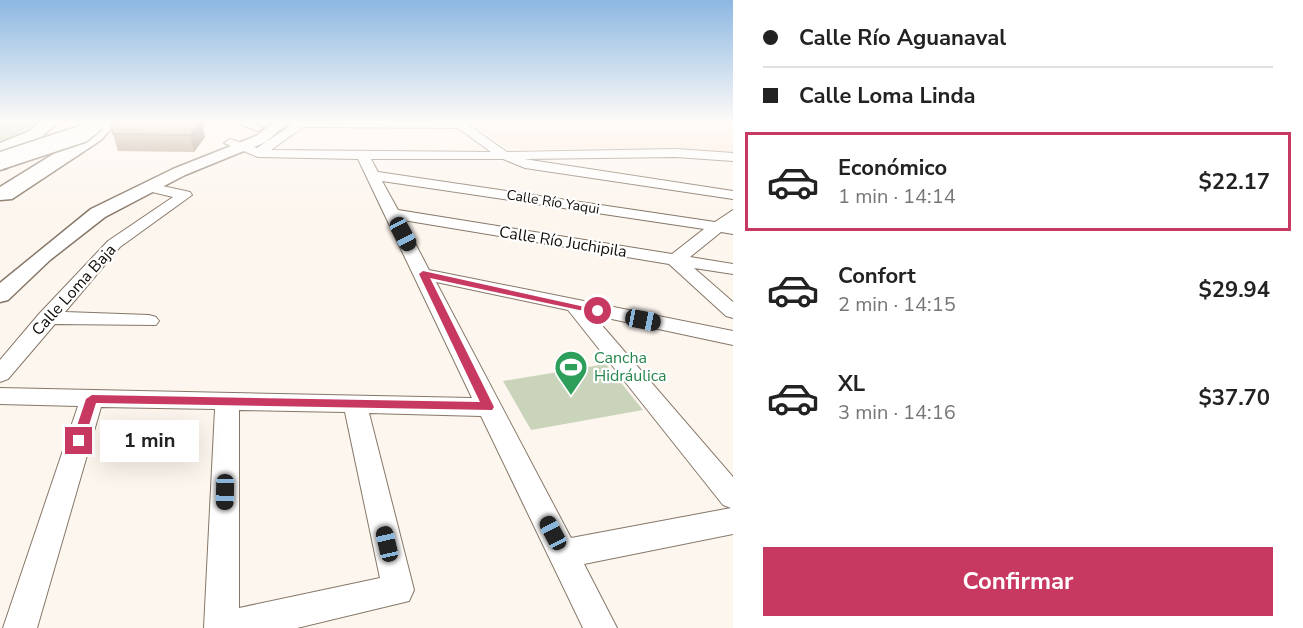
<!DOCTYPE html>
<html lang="es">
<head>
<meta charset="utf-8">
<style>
  body { margin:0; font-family:"Nunito Sans",sans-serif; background:#f2f2f2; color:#222; height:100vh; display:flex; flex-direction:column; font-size:22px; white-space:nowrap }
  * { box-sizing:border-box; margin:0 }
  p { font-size:20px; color:#767676 }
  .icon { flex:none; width:33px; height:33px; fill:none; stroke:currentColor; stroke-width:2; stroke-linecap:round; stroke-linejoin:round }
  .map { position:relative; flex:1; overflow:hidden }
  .sheet { display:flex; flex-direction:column; background:#fff; width:570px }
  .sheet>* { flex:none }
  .guide { display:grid; align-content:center; height:132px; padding:0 30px; background:#fff }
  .end { position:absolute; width:27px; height:27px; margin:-14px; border:8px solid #c83962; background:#fff; box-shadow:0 0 0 3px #fff }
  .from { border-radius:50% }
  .bubble { position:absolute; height:42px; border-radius:0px; background:#fff; box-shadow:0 6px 24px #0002; font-size:20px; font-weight:700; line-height:42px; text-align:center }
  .car { position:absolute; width:18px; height:36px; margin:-18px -9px; border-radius:8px; box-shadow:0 0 4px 2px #0007; background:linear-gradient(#222 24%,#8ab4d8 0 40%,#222 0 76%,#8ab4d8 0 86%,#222 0) }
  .guide b { display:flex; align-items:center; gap:21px; height:57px; font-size:22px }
  .guide b+b { border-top:2px solid #e0e0e0 }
  .guide i { width:15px; height:15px; background:#222 }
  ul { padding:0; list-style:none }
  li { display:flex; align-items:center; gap:18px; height:99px; margin:0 12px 9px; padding:0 18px; border:3px solid transparent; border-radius:0px }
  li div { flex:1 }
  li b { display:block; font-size:22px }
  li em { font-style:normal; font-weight:700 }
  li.selected { border-color:#c83962 }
  li>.icon { width:54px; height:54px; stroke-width:1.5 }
  .primary-button { display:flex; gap:12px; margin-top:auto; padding:12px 30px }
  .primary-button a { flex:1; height:69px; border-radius:0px; background:#c83962; color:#fff; font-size:24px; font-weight:700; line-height:69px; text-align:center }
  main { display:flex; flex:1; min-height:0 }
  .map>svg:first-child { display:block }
  .education { fill:#fee8db }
  .green { fill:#c9d4bb }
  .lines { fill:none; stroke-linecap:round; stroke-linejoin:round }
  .minor-casing { stroke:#867767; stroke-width:2 }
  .tertiary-casing { stroke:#867767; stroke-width:3 }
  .secondary-casing { stroke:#867767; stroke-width:3 }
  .primary-casing { stroke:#867767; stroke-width:3 }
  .minor { fill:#fff; fill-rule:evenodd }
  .tertiary { fill:#fff; fill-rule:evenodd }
  .secondary { fill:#fff; fill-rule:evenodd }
  .primary { fill:#fff; fill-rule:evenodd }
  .secondary-bridge-casing { stroke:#867767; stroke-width:20; stroke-linecap:butt }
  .secondary-bridge { stroke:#fff; stroke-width:17 }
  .wall { fill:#b59d88 }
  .shaded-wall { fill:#94806f }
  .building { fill:#d3b79e; stroke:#94806f; stroke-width:1.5 }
  .route { fill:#c83962 }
  .labels { text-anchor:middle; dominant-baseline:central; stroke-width:4.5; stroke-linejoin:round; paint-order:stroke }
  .far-street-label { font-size:14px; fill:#120c07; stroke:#fff }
  .street-label { font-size:16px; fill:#120c07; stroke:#fff }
  .leisure-label { font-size:16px; fill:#27864d; stroke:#fff; text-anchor:start }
</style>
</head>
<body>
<main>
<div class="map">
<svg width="733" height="628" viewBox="0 0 733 628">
  <rect width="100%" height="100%" fill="#fdf6ef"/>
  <path class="education" d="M 467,122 L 733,122 L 733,153 L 680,148 L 520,149 L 504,146 Z"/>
  <g class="green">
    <path d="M 0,122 L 39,122 L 0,143 Z"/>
    <path d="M 606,364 L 643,410 L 531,430 L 503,381 Z"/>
  </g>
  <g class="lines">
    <defs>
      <g id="minor">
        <path d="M 236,122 L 251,122 L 263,128 L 257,131 Z"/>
        <path d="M 296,122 L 464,122 L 507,152 L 676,149 L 733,153 L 733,161 L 676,157 L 524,159 L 733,191 L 733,199 L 525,168 L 503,159 L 371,159 L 378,172 L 715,222 L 733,210 L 733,234 L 721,232 L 690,257 L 733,264 L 733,274 L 694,268 L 733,302 L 733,318 L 726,316 L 669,264 L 403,220 L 429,270 L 733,331 L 733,345 L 593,315 L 733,477 L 733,534 L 584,564 L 617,628 L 583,628 L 481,416 L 369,413 L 414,590 L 409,601 L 297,628 L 204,628 L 215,409 L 101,407 L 37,628 L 3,628 L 78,406 L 0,404 L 0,388 L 472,398 L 358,159 L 258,157 L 224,143 L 230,139 L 257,148 ZM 303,127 L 458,128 L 491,152 L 271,150 ZM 382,181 L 704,229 L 672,254 L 398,210 ZM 436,282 L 568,310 L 723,505 L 731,508 L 571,538 ZM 239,410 L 345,412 L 380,578 L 239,608 Z"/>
        <path d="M 149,183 L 190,192 L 192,195 L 120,247 L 65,312 L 149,315 L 156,317 L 159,321 L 156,325 L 55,324 L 8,379 L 0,382 L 0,360 L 39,314 L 108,241 L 173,197 L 144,190 L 142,187 Z"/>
      </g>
      <path id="tertiary" d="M 274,122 L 289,122 L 266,142 L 185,175 L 105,217 L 50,260 L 8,300 L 0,302 L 0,283 L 91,209 L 173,169 L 256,136 Z"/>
      <path id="secondary" d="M 37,128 L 43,130 L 45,133 L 43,136 L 0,154 L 0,143 Z"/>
      <g id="primary">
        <path d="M 40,122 L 58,122 L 7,168 L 0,170 L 0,154 Z"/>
        <path d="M 99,122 L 117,122 L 101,140 L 12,199 L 0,200 L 0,187 L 89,132 Z"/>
      </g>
    </defs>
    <use href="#minor" class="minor-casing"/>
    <use href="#tertiary" class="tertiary-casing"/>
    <use href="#secondary" class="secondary-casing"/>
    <use href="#primary" class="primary-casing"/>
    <use href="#minor" class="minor"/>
    <use href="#tertiary" class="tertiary"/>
    <use href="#secondary" class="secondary"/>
    <use href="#primary" class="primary"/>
    <defs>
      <path id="secondary-bridge" d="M 0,161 L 82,134 L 97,122"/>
    </defs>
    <use href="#secondary-bridge" class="secondary-bridge-casing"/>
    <use href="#secondary-bridge" class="secondary-bridge"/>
  </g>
  <path class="wall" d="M 112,122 L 208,122 L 203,128 L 205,137 L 194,152 L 118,151 L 113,134 Z"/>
  <path class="shaded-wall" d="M 194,122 L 208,122 L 203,128 L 205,137 L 194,152 L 190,135 Z"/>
  <path class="building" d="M 112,122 L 201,122 L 190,135 L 113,134 L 111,123 Z"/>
  <linearGradient id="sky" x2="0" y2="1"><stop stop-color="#8db8e2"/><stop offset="0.58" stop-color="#fefbf8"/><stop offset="1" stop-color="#fefbf8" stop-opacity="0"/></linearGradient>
  <rect width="733" height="210" fill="url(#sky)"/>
  <path class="route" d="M 423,271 L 603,311 L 598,314 L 430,278 L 494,407 L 492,410 L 96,403 L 83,444 L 74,444 L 72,441 L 86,399 L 92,395 L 480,402 L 419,274 Z"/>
  <defs>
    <symbol id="stadium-pin" viewBox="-11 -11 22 30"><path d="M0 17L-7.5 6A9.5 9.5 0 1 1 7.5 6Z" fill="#2e9e5b" stroke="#fff"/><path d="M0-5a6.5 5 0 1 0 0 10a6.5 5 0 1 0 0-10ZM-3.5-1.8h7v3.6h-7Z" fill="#fff"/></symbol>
  </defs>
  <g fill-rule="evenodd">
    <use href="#stadium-pin" x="552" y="348" width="38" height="52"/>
  </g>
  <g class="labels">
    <g class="far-street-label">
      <text transform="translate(553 202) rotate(9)">Calle Río Yaqui</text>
    </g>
    <g class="street-label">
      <text transform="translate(563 242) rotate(9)">Calle Río Juchipila</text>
      <text transform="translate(74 290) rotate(-48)">Calle Loma Baja</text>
    </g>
    <g class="leisure-label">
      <text x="594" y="358">Cancha<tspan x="594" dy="18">Hidráulica</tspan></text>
    </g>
  </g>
</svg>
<i class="end from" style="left:598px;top:311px"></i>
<i class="end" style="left:79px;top:441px"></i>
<div class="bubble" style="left:100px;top:420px;width:99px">1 min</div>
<i class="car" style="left:403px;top:234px;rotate:152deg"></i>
<i class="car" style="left:643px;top:320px;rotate:101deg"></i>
<i class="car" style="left:225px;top:492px;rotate:181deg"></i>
<i class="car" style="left:553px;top:533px;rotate:332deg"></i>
<i class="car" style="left:387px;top:544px;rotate:347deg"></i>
</div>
<section class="sheet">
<div class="guide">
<b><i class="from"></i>Calle Río Aguanaval</b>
<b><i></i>Calle Loma Linda</b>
</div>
<ul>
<li class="selected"><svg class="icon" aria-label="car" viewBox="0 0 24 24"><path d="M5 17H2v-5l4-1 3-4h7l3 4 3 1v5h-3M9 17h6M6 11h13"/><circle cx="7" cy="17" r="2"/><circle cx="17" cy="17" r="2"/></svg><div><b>Económico</b><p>1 min · 14:14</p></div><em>$22.17</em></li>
<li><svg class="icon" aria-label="car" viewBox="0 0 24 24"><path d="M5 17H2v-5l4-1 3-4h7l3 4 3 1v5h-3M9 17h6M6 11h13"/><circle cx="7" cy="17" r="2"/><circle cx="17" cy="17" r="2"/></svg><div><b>Confort</b><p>2 min · 14:15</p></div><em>$29.94</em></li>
<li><svg class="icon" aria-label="car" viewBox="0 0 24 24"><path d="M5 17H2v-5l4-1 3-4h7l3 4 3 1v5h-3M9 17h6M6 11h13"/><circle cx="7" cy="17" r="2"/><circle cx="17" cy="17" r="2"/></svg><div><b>XL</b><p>3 min · 14:16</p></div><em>$37.70</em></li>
</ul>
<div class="primary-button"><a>Confirmar</a></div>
</section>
</main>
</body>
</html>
